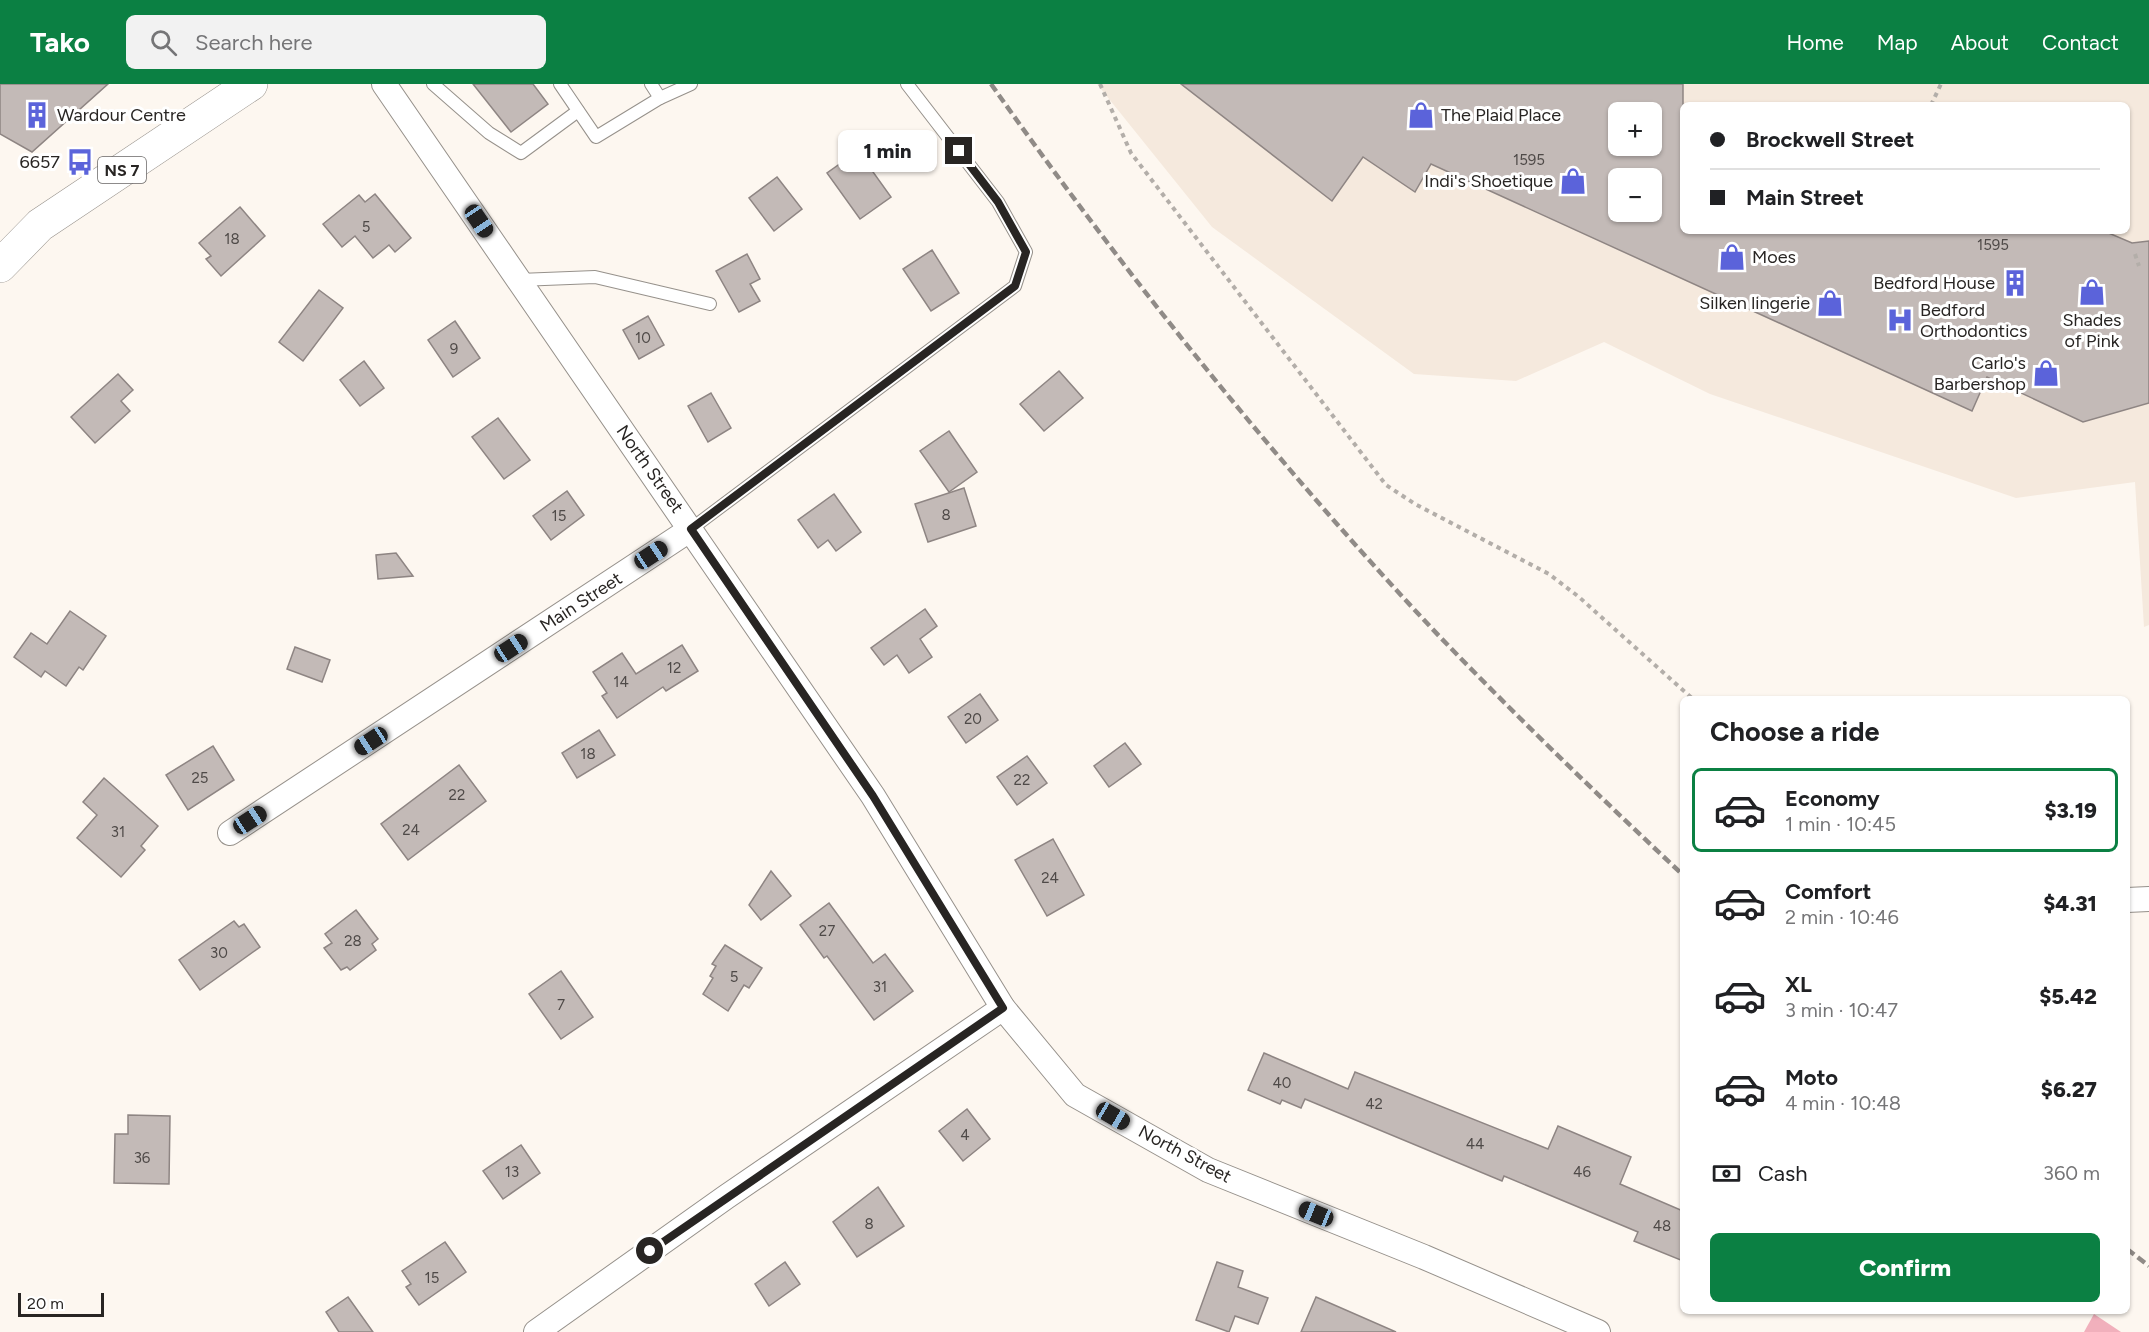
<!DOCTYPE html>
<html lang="en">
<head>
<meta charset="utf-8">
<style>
  body { margin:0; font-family:Figtree,sans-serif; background:#f2f2f2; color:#202124; height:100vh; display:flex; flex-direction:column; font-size:22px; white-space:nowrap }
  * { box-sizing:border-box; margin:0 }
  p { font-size:20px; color:#757577 }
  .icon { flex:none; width:33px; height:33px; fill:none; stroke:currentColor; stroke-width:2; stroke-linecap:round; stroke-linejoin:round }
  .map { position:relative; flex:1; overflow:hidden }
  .details { position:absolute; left:1680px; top:612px; width:450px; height:618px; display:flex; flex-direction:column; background:#fff; border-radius:9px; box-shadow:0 2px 4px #0004 }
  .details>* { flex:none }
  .top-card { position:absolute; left:1680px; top:18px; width:450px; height:132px; border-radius:9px; box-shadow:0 2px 4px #0004; display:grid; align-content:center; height:132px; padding:0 30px; background:#fff }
  .fabs { position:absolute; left:1608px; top:18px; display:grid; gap:12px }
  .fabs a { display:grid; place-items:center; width:54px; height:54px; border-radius:9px; background:#fff; box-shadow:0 2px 4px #0004; font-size:30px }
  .scale { position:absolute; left:18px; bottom:15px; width:86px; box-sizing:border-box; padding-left:6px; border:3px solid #282523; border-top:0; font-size:16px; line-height:21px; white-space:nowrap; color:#282523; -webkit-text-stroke:4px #fff; paint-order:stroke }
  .end { position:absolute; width:27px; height:27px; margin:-14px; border:8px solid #282523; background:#fff; box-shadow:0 0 0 3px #fff }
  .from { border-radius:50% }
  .bubble { position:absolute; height:42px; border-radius:9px; background:#fff; box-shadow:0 2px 4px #0004; font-size:20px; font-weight:800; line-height:42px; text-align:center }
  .car { position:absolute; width:18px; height:36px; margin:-18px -9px; border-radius:8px; box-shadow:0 0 4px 2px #0007; background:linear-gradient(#222 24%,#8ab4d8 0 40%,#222 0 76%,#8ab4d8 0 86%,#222 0) }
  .top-card b { display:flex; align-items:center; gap:21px; height:57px; font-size:22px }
  .top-card b+b { border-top:2px solid #e0e0e0 }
  .top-card i { width:15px; height:15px; background:#202124 }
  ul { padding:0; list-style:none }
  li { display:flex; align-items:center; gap:18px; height:84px; margin:0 12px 9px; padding:0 18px; border:3px solid transparent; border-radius:9px }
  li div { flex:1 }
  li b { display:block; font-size:22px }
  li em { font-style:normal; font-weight:800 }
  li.selected { border-color:#0b8043 }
  li>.icon { width:54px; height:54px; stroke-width:1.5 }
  h2 { padding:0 30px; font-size:27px; line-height:72px }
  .pay { display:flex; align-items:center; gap:15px; height:66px; padding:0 30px; font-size:22px }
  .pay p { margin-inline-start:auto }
  .action { display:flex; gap:12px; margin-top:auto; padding:12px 30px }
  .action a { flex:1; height:69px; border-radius:9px; background:#0b8043; color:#fff; font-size:24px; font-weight:800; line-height:69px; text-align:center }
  header { display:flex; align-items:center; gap:36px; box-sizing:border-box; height:84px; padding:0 30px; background:#0b8043; color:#fff }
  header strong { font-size:28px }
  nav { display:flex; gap:33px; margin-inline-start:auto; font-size:21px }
  .search { width:420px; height:54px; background:#f2f2f2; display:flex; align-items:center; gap:15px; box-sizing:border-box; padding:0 21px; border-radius:9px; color:#757577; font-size:22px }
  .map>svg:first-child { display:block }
  .built { fill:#f5e9dd; fill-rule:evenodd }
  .green { fill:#f1b0bc }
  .building { fill:#c3bab7; stroke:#8e8583; stroke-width:1.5; fill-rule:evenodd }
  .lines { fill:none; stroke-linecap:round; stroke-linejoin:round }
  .service-casing { stroke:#96918b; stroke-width:14 }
  .minor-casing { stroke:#96918b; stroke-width:26 }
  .primary-casing { stroke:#96918b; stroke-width:34 }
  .path { stroke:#b3aea9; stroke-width:4; stroke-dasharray:4.5 4.5; stroke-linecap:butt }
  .service { stroke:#fff; stroke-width:12 }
  .minor { stroke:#fff; stroke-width:24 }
  .primary { stroke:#fff; stroke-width:33 }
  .rail { stroke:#908b87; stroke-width:4.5; stroke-dasharray:9 4.5; stroke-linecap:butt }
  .route { stroke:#282523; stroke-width:8 }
  .labels { text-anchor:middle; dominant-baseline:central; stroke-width:6; stroke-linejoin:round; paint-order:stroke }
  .number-label { font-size:15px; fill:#4f4a48 }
  .shield { fill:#fff; stroke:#686665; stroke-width:1.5 }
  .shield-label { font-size:16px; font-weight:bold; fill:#282523 }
  .poi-label { font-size:18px; fill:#282523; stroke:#fff; text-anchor:end }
  .street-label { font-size:18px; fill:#282523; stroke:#fff }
</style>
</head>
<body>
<header>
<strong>Tako</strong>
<div class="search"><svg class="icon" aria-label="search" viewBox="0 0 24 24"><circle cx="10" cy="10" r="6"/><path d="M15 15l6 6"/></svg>Search here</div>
<nav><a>Home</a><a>Map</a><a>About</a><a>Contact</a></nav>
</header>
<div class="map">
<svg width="2149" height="1248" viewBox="0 0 2149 1248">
  <rect width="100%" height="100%" fill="#fdf7f0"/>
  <path class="built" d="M 1097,0 L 2149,0 L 2149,541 L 2144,543 L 2135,398 L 2016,414 L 1710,310 L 1604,258 L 1516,297 L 1414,290 L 1212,143 ZM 1683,21 L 2127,21 L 2127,147 L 1683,147 ZM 1618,28 L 1652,28 L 1652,62 L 1618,62 ZM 1618,94 L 1652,94 L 1652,128 L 1618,128 Z"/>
  <path class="green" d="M 2094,1230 L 2121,1248 L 2084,1248 Z"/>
  <g class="building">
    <path d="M 0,0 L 108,0 L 32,68 L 0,50 Z"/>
    <path d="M 473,0 L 533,0 L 548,20 L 511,48 Z"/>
    <path d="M 1181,0 L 1683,0 L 1683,147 L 2104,147 L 2132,159 L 2149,157 L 2149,319 L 2083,338 L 1987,293 L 1972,327 L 1431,80 L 1415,108 L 1363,73 L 1332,117 ZM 1618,28 L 1652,28 L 1652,62 L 1618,62 ZM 1618,94 L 1652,94 L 1652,128 L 1618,128 Z"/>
    <path d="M 858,67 L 891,113 L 860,135 L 827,89 Z"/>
    <path d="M 777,93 L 802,125 L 774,147 L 749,114 Z"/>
    <path d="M 375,110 L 411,154 L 395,168 L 389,161 L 373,174 L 355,152 L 342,163 L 323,140 L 359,111 L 365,118 Z"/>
    <path d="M 240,123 L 265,152 L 221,192 L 206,175 L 211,172 L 199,159 Z"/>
    <path d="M 932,166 L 959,209 L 931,227 L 903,185 Z"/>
    <path d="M 747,170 L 760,195 L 750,200 L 760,217 L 739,228 L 716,187 Z"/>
    <path d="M 319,206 L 343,224 L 303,277 L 279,258 Z"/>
    <path d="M 648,232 L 664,261 L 639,275 L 623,246 Z"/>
    <path d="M 455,237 L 480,274 L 453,293 L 428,256 Z"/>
    <path d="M 364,277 L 384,304 L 360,322 L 340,296 Z"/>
    <path d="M 1059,287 L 1083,314 L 1044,347 L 1020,320 Z"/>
    <path d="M 118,290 L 133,306 L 121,317 L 130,327 L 95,359 L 71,333 Z"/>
    <path d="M 711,309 L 731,344 L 708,358 L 688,322 Z"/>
    <path d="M 498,334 L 530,376 L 504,395 L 472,353 Z"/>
    <path d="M 949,347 L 977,388 L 949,408 L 920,367 Z"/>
    <path d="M 964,404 L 976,442 L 928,458 L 915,420 Z"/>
    <path d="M 567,407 L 584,431 L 551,456 L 533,432 Z"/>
    <path d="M 834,410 L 861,448 L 836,467 L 828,456 L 818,464 L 798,436 Z"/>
    <path d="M 396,469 L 413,492 L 378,495 L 376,471 Z"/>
    <path d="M 925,525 L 937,542 L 920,555 L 932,573 L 909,589 L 897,571 L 884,581 L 871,564 Z"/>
    <path d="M 70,527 L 106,552 L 83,586 L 79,583 L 66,602 L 45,587 L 41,593 L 14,573 L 31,549 L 47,560 Z"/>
    <path d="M 682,561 L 698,587 L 666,607 L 663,603 L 617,634 L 602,612 L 607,609 L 593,588 L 622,569 L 636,590 Z"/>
    <path d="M 295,563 L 330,576 L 322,598 L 287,585 Z"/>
    <path d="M 980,610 L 998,636 L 966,659 L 948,633 Z"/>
    <path d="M 599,646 L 615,671 L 577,694 L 562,669 Z"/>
    <path d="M 1125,659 L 1141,680 L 1109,703 L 1094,682 Z"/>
    <path d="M 213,662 L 234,696 L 188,726 L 166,691 Z"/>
    <path d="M 1027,672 L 1047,699 L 1017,721 L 997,693 Z"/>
    <path d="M 459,681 L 486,717 L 408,776 L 381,740 Z"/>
    <path d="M 104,694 L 158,742 L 141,762 L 145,766 L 121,793 L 77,754 L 97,731 L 83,718 Z"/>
    <path d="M 1053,755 L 1084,811 L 1047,832 L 1015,776 Z"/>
    <path d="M 771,787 L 791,812 L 761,836 L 749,821 Z"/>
    <path d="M 829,819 L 873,879 L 885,870 L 913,907 L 874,936 L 827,872 L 824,874 L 800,841 Z"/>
    <path d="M 356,826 L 378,855 L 372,860 L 376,866 L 350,886 L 347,883 L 341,886 L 324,864 L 332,859 L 325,850 Z"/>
    <path d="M 234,837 L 239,843 L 244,840 L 260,863 L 200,906 L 179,876 Z"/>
    <path d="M 725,861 L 762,884 L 749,904 L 744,901 L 728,927 L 703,910 L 713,894 L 710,892 L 716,882 L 712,880 Z"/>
    <path d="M 561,887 L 593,933 L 561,955 L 529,910 Z"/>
    <path d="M 1264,969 L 1348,1005 L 1355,988 L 1548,1065 L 1558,1042 L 1631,1073 L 1620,1100 L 1683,1127 L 1683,1177 L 1634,1157 L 1638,1148 L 1504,1092 L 1502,1097 L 1305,1015 L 1301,1024 L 1282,1016 L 1280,1020 L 1248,1006 Z"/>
    <path d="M 967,1025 L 990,1055 L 963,1077 L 939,1047 Z"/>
    <path d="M 128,1031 L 170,1032 L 169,1100 L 114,1099 L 115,1050 L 128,1050 Z"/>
    <path d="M 521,1061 L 540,1089 L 503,1115 L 483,1087 Z"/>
    <path d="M 878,1103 L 904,1142 L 857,1173 L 833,1138 Z"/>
    <path d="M 445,1158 L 466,1188 L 419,1221 L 406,1203 L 411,1200 L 402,1187 Z"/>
    <path d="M 785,1178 L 800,1200 L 769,1222 L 755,1200 Z"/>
    <path d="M 1217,1178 L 1243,1187 L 1238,1203 L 1268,1214 L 1258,1240 L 1235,1232 L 1229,1248 L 1196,1236 Z"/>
    <path d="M 348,1213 L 373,1248 L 339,1248 L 326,1228 Z"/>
    <path d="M 1316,1213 L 1396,1248 L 1301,1248 Z"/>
  </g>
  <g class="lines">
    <defs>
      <g id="service">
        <path d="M 433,0 L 489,49 L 521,69 L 578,27"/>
        <path d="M 560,0 L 596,53 L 660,14 L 691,0"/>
        <path d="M 651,0 L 660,14"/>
        <path d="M 519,196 L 595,193 L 710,220"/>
        <path d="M 691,445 L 1015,202 L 1026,168 L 998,118 L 907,0"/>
      </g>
      <g id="minor">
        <path d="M 384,0 L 873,712 L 1003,924 L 1075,1011 L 1208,1086 L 1424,1173 L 1598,1248"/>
        <path d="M 230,749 L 691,445"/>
        <path d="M 2127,816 L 2149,815"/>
        <path d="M 536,1248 L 726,1113 L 1003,924"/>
      </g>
      <path id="primary" d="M 0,182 L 40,141 L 251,0"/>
    </defs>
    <use href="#service" class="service-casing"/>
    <use href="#minor" class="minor-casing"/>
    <use href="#primary" class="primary-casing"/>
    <g class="path">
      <path d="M 1100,0 L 1131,69 L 1386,401 L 1415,420 L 1549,490 L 1579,513 L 1693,615"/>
      <path d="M 1931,21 L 1941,0"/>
      <path d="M 2135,170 L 2139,182"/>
    </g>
    <use href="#service" class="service"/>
    <use href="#minor" class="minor"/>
    <use href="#primary" class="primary"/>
    <g class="rail">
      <path d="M 991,0 C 1126,191 1280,384 1441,554 C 1519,635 1601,714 1683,791"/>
      <path d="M 2127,1165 L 2149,1182"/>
    </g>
  </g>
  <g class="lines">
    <path class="route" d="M 650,1167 L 1003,924 L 873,712 L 691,445 L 1015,202 L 1026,168 L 998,118 L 959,67"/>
  </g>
  <defs>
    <symbol id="building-bare" viewBox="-9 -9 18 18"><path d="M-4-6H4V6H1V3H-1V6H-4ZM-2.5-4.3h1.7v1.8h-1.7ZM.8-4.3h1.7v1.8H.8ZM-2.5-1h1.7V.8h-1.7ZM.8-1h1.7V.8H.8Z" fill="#5b63da" stroke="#fff" stroke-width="2.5" paint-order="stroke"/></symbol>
    <symbol id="shop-bare" viewBox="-9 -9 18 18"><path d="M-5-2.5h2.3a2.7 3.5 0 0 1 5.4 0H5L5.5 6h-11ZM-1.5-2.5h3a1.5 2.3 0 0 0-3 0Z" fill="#5b63da" stroke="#fff" stroke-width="2.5" paint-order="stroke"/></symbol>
    <symbol id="bus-bare" viewBox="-9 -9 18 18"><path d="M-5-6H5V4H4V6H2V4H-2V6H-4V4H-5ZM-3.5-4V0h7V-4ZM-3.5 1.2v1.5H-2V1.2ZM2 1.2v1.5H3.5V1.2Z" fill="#5b63da" stroke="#fff" stroke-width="2.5" paint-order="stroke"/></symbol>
    <symbol id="hospital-bare" viewBox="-9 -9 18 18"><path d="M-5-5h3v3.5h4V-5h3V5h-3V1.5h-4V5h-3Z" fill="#5b63da" stroke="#fff" stroke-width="2.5" paint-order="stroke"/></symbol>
  </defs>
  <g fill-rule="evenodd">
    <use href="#building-bare" x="18" y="12" width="38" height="38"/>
    <use href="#shop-bare" x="1402" y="12" width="38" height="38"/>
    <use href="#bus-bare" x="61" y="59" width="38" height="38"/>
    <use href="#shop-bare" x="1554" y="78" width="38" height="38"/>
    <use href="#shop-bare" x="1713" y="154" width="38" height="38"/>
    <use href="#building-bare" x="1996" y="180" width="38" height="38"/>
    <use href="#shop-bare" x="2073" y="189" width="38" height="38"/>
    <use href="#shop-bare" x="1811" y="200" width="38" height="38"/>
    <use href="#hospital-bare" x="1881" y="217" width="38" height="38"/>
    <use href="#shop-bare" x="2027" y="270" width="38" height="38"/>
  </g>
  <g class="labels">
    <g class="number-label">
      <text x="1529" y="76">1595</text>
      <text x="366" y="143">5</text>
      <text x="232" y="155">18</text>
      <text x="1993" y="161">1595</text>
      <text x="643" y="254">10</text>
      <text x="454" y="265">9</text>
      <text x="946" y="431">8</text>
      <text x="559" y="432">15</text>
      <text x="674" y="584">12</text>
      <text x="621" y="598">14</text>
      <text x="973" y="635">20</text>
      <text x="588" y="670">18</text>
      <text x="200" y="694">25</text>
      <text x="1022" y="696">22</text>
      <text x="457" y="711">22</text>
      <text x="411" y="746">24</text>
      <text x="118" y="748">31</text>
      <text x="1050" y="794">24</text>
      <text x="827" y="847">27</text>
      <text x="353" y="857">28</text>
      <text x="219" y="869">30</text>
      <text x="734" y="893">5</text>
      <text x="880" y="903">31</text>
      <text x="561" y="921">7</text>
      <text x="1282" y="999">40</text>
      <text x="1374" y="1020">42</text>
      <text x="965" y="1051">4</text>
      <text x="1475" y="1060">44</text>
      <text x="142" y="1074">36</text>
      <text x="512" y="1088">13</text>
      <text x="1582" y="1088">46</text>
      <text x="869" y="1140">8</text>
      <text x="1662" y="1142">48</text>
      <text x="432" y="1194">15</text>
    </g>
    <rect class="shield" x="98" y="73" width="48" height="26" rx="4.5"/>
    <g class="shield-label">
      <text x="122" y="86">NS 7</text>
    </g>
    <g class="poi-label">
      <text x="57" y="31" text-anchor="start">Wardour Centre</text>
      <text x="1441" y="31" text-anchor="start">The Plaid Place</text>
      <text x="60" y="78">6657</text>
      <text x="1553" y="97">Indi's Shoetique</text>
      <text x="1752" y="173" text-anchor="start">Moes</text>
      <text x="1995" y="199">Bedford House</text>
      <text x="1810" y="219">Silken lingerie</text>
      <text x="1920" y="226" text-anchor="start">Bedford<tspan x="1920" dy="21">Orthodontics</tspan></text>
      <text x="2092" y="236" text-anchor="middle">Shades<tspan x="2092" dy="21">of Pink</tspan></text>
      <text x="2026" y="279">Carlo's<tspan x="2026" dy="21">Barbershop</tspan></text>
    </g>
    <g class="street-label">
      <text transform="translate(650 385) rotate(55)">North Street</text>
      <text transform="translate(581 518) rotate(-33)">Main Street</text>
      <text transform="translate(1185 1070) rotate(28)">North Street</text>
    </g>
  </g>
</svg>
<div class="fabs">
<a>+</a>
<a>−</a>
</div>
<div class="scale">20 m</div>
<i class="end from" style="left:650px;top:1167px"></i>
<i class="end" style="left:959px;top:67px"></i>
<div class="bubble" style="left:838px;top:46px;width:99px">1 min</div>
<i class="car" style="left:479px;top:137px;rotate:146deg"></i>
<i class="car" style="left:651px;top:471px;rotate:57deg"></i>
<i class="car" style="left:511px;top:564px;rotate:57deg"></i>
<i class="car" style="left:371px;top:657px;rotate:237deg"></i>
<i class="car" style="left:250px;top:736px;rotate:57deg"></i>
<i class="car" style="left:1113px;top:1032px;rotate:120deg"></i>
<i class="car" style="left:1316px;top:1130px;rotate:292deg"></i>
<div class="top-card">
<b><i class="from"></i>Brockwell Street</b>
<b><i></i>Main Street</b>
</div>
<section class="details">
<h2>Choose a ride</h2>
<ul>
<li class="selected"><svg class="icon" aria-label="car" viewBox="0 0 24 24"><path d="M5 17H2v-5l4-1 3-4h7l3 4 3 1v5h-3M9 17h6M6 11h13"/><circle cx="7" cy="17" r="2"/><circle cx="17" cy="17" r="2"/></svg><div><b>Economy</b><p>1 min · 10:45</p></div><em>$3.19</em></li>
<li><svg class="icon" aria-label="car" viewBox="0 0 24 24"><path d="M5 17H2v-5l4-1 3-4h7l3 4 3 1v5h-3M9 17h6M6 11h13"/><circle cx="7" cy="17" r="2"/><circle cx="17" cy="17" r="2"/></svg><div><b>Comfort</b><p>2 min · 10:46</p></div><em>$4.31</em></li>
<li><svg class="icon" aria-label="car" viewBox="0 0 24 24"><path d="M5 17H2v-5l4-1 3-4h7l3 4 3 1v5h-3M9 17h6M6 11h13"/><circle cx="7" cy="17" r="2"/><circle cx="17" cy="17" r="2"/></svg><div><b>XL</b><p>3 min · 10:47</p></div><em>$5.42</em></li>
<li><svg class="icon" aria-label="car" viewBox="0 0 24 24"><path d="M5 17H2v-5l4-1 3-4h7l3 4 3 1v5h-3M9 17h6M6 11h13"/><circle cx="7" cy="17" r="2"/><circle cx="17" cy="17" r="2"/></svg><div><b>Moto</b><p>4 min · 10:48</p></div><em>$6.27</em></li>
</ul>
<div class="pay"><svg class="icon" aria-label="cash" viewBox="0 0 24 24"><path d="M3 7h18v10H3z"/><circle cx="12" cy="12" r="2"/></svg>Cash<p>360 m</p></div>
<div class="action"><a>Confirm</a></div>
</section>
</div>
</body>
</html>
